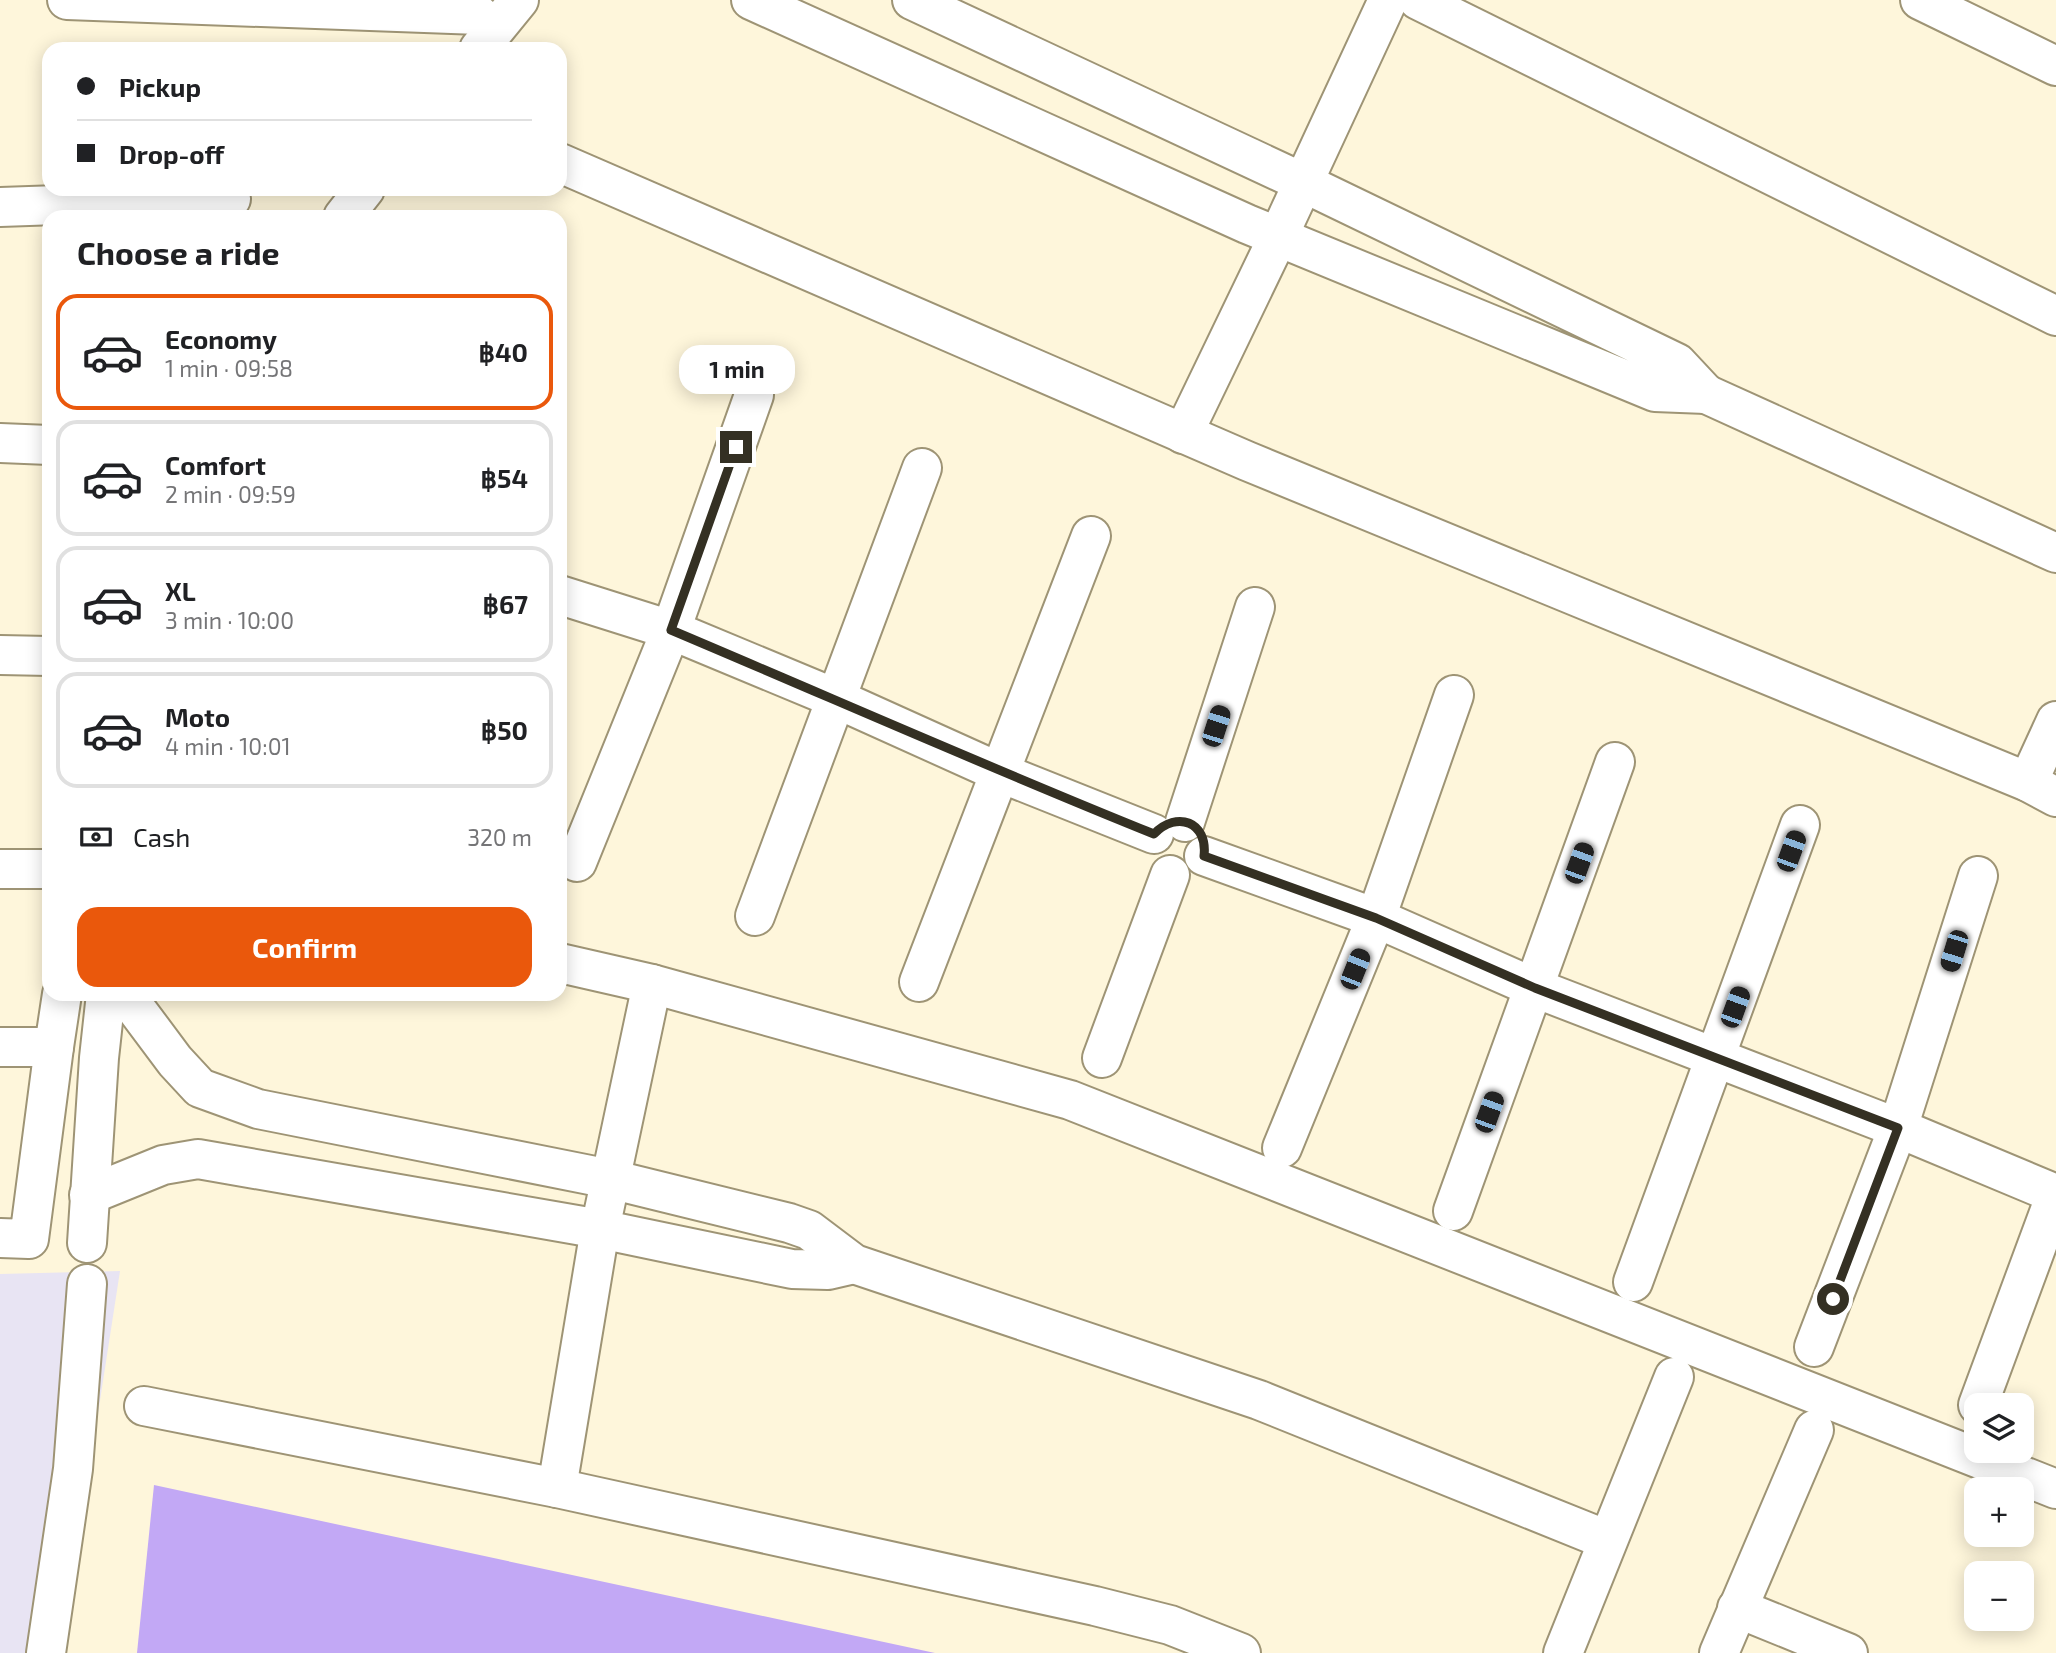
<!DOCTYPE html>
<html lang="en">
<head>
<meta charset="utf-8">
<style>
  body { margin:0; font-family:"Exo 2",sans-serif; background:#f6f6f6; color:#202124; height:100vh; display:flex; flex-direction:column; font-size:26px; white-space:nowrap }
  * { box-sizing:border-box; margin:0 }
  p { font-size:23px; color:#757577 }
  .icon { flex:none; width:38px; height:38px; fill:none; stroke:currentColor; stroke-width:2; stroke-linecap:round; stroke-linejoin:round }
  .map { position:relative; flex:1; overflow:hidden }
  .sheet { position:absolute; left:42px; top:210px; width:525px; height:791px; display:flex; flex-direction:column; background:#fff; border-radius:21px; box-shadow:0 4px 18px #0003 }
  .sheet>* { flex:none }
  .hud { position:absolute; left:42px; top:42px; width:525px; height:154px; border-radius:21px; box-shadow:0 4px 18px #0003; display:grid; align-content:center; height:154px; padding:0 35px; background:#fff }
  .tools { position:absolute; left:1964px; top:1393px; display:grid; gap:14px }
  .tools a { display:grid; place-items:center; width:70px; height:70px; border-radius:14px; background:#fff; box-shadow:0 4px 18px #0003; font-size:35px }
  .end { position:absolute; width:32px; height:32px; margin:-16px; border:9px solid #343023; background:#fff; box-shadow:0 0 0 4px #fff }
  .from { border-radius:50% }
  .bubble { position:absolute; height:49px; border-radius:21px; background:#fff; box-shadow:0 4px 18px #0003; font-size:23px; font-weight:700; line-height:49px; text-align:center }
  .car { position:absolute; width:21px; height:42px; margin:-21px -10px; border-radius:9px; box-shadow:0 0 5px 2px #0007; background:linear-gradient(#222 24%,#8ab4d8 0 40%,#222 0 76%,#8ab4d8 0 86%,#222 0) }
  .hud b { display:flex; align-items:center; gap:24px; height:66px; font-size:26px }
  .hud b+b { border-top:2px solid #e0e0e0 }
  .hud i { width:18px; height:18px; background:#202124 }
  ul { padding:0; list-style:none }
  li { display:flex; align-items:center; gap:21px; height:116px; margin:0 14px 10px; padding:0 21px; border:4px solid #e0e0e0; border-radius:21px }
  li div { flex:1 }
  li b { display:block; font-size:26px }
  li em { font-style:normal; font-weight:700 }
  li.on { border-color:#ea580c }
  li>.icon { width:63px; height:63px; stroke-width:1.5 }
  h2 { padding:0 35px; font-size:32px; line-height:84px }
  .pay { display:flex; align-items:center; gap:18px; height:77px; padding:0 35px; font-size:26px }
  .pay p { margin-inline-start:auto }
  .button { display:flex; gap:14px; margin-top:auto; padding:14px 35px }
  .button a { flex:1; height:80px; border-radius:21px; background:#ea580c; color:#fff; font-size:28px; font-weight:700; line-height:80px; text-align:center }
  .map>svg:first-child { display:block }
  .green { fill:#e8e4f3 }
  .water { fill:#c2a8f5 }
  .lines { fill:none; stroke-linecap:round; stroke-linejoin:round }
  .minor-casing { stroke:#9e9475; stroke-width:42 }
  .minor { stroke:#fff; stroke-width:38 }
  .route { stroke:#343023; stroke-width:9 }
</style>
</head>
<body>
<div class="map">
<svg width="2056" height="1653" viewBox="0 0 2056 1653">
  <rect width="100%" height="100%" fill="#fef6db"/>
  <path class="green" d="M 120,1271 L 61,1653 L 0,1653 L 0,1274 Z"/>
  <path class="water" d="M 154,1485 L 935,1653 L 137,1653 Z"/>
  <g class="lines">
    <defs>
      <g id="minor">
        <path d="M 67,0 L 479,15"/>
        <path d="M 751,0 L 1247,224 L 1655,392 L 1706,394 L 1677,363 L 1304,183 L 912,0"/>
        <path d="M 1418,0 L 2056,316"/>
        <path d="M 1920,0 L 2056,66"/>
        <path d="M 479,49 L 519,0"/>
        <path d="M 560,163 L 1247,461 L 2028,782 L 2056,797"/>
        <path d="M 0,207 L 231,199"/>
        <path d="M 343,217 L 365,189"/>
        <path d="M 1706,394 L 2056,553"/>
        <path d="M 1183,434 L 1278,237 L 1388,0"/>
        <path d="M 0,443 L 49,445"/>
        <path d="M 560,595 L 671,630 L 837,699 L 1001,773 L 1154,834"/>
        <path d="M 0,655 L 49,656"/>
        <path d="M 2028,782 L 2056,721"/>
        <path d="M 1185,822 L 1255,607"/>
        <path d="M 1204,856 L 1376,918 L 1535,988 L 1898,1128 L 2056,1194"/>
        <path d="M 577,862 L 671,630 L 754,395"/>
        <path d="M 0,869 L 49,869"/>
        <path d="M 755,916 L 922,468"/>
        <path d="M 560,963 L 652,984 L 1070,1100 L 2056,1489"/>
        <path d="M 919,982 L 1091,536"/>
        <path d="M 125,994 L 175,1061 L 200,1088 L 258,1109 L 610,1179 L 789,1223 L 809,1230 L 854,1264 L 1259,1400 L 1607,1540"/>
        <path d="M 0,1047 L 54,1047 L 62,994"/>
        <path d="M 1102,1058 L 1170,875"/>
        <path d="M 1282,1148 L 1376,918 L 1454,695"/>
        <path d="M 89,1195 L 163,1165 L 198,1159 L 600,1229 L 792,1269 L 828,1270 L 854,1264"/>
        <path d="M 1453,1211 L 1615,762"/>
        <path d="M 0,1238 L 29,1239 L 54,1047"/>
        <path d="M 87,1243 L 99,1058 L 106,994"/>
        <path d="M 1633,1282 L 1800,825"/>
        <path d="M 1814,1347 L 1898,1128 L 1978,876"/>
        <path d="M 1978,1405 L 2056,1194"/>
        <path d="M 144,1406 L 557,1488 L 1095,1606 L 1170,1625 L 1241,1653"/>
        <path d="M 557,1488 L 600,1229 L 652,984"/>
        <path d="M 1737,1608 L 1848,1653"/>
        <path d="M 46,1653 L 73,1469 L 87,1284"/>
        <path d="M 1563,1653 L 1674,1377"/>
        <path d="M 1719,1653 L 1814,1430"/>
      </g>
    </defs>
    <use href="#minor" class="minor-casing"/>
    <use href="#minor" class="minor"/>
  </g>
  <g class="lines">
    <path class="route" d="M 736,447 L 671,630 C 832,698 992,769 1154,834 C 1177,810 1208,822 1204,856 L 1376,918 L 1535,988 L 1898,1128 L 1833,1299"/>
  </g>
</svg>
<div class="tools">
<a><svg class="icon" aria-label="layers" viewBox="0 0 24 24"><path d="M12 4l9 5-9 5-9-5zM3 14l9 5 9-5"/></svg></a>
<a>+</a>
<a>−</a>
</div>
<i class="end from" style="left:1833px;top:1299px"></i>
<i class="end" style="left:736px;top:447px"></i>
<div class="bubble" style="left:679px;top:345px;width:116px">1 min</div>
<i class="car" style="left:1216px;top:726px;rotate:18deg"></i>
<i class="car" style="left:1791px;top:851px;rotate:20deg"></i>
<i class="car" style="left:1579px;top:863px;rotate:20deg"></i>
<i class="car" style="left:1954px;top:951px;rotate:197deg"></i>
<i class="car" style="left:1355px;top:969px;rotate:22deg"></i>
<i class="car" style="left:1735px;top:1007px;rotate:20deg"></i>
<i class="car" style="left:1489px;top:1112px;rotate:20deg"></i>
<div class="hud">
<b><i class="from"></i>Pickup</b>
<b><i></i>Drop-off</b>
</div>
<section class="sheet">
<h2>Choose a ride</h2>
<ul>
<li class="on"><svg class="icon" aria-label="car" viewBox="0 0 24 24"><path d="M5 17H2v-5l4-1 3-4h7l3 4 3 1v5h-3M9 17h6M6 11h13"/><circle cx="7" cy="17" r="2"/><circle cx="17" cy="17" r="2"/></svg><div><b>Economy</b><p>1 min · 09:58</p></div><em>฿40</em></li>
<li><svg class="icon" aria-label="car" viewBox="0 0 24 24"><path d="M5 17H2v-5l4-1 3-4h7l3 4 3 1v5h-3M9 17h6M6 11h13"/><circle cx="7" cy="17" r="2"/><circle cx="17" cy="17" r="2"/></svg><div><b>Comfort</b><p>2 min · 09:59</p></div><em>฿54</em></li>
<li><svg class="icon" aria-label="car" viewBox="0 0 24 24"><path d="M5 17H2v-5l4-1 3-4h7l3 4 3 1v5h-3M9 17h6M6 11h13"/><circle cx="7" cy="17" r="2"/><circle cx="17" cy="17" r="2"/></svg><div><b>XL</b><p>3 min · 10:00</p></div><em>฿67</em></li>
<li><svg class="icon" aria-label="car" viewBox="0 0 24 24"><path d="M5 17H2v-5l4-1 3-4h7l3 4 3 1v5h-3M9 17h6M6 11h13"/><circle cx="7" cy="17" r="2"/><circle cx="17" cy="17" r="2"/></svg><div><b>Moto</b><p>4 min · 10:01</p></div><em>฿50</em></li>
</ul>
<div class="pay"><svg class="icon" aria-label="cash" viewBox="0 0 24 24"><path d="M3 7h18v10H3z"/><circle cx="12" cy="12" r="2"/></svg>Cash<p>320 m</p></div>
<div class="button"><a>Confirm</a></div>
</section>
</div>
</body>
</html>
